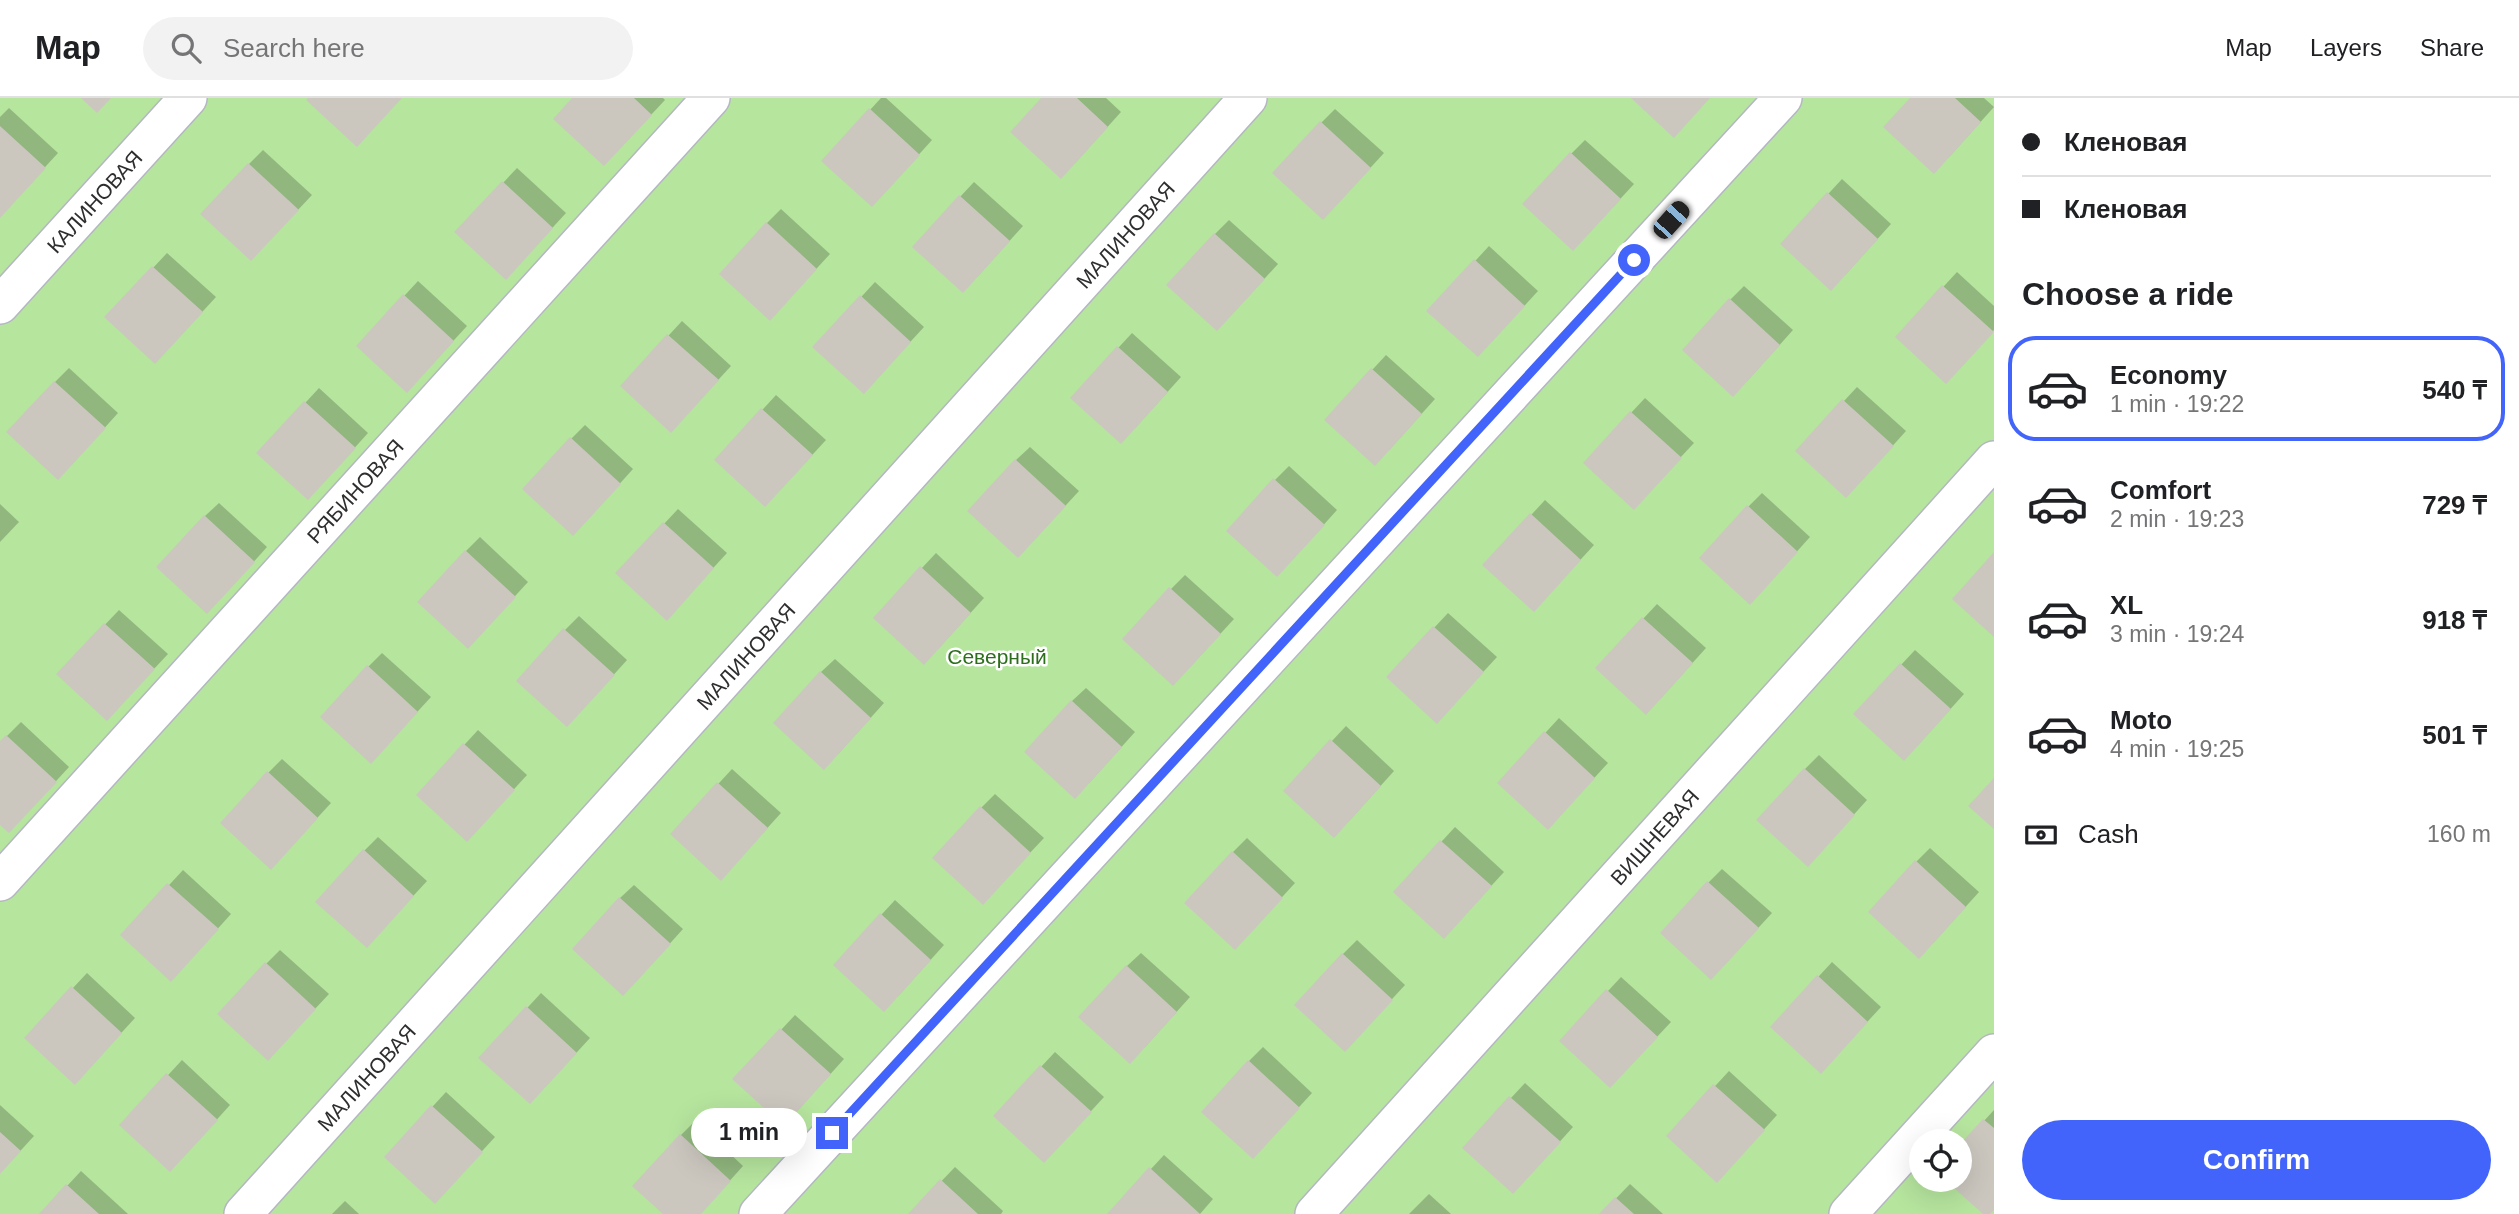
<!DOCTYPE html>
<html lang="en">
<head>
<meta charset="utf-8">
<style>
  body { margin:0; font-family:Helvetica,sans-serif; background:#f2f2f2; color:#202124; height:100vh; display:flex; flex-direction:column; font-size:26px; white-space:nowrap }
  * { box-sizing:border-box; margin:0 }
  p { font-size:23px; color:#757577 }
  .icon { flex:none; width:38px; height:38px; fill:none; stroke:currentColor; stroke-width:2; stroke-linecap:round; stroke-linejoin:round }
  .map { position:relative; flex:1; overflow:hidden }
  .panel { display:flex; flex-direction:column; background:#fff; width:525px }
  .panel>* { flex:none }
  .hud { display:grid; align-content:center; height:154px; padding:0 28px; background:#fff }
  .tools { position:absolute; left:1909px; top:1031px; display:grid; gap:14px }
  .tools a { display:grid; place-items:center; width:63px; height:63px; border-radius:50%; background:#fff; box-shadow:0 7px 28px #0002; font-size:35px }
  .end { position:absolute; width:32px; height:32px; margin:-16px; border:9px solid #4264fb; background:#fff; box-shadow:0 0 0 4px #fff }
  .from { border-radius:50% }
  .bubble { position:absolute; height:49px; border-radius:24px; background:#fff; box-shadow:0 7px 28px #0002; font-size:23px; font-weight:800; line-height:49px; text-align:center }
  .car { position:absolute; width:21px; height:42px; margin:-21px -10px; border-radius:9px; box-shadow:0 0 5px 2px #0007; background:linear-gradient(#222 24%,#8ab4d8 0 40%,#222 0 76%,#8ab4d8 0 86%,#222 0) }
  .hud b { display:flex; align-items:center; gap:24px; height:66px; font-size:26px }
  .hud b+b { border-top:2px solid #e0e0e0 }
  .hud i { width:18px; height:18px; background:#202124 }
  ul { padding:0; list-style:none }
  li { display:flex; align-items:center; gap:21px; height:105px; margin:0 14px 10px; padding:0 14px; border:4px solid transparent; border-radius:28px }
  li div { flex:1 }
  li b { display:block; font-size:26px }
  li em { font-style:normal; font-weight:800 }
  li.selected { border-color:#4264fb }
  li>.icon { width:63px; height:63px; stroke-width:1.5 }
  h2 { padding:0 28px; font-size:32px; line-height:84px }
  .pay { display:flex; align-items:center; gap:18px; height:77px; padding:0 28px; font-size:26px }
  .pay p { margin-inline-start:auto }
  .action { display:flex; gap:14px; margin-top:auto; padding:14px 28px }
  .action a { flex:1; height:80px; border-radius:42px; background:#4264fb; color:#fff; font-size:28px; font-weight:800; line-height:80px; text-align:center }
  header { display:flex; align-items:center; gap:42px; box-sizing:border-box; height:98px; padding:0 35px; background:#fff; border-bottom:2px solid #e0e0e0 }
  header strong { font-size:33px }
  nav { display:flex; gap:38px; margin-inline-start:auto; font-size:24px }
  .search { width:490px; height:63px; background:#f2f2f2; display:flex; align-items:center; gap:18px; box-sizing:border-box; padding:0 24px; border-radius:38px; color:#757577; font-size:26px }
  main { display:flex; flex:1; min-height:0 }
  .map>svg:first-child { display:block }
  .green { fill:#b6e59e; fill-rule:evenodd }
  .shadow { fill:#0003 }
  .building { fill:#cbc7bf }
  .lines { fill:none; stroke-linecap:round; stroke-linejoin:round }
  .minor-casing { stroke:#b4b7c1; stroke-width:40 }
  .minor { stroke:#fff; stroke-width:37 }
  .route { stroke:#4264fb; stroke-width:9 }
  .labels { text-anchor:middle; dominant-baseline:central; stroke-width:5; stroke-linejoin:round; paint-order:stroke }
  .street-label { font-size:21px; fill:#2e2e2e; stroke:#fff }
  .park-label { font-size:21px; fill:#2c6e1b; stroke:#fff }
</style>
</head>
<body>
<header>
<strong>Map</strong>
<div class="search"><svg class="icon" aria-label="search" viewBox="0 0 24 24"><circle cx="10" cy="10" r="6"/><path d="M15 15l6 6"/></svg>Search here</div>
<nav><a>Map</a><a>Layers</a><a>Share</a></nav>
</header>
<main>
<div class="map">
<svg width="1994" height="1116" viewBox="0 0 1994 1116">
  <rect width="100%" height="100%" fill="#efe9e1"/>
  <path class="green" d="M 0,0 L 1994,0 L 1994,1116 L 0,1116 ZM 1922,1043 L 1960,1043 L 1960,1082 L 1922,1082 Z"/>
  <g class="shadow">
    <path d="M 575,0 L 663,0 L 665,2 L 618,52 Z"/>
    <path d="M 881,0 L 886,0 L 932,42 L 886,93 L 870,12 Z"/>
    <path d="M 1043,0 L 1106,0 L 1121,14 L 1075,65 Z"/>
    <path d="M 1912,0 L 1984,0 L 1994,9 L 1948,60 Z"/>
    <path d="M 9,10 L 58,55 L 0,118 L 0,19 Z"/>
    <path d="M 1335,11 L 1384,55 L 1337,106 L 1321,25 Z"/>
    <path d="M 1585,42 L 1634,86 L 1587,137 L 1571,56 Z"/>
    <path d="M 263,52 L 312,97 L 265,147 L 249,66 Z"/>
    <path d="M 517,70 L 566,115 L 520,165 L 457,134 Z"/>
    <path d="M 1842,81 L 1891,126 L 1845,177 L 1782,146 Z"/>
    <path d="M 974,84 L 1023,128 L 977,179 L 914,148 Z"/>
    <path d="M 781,111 L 830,156 L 784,206 L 767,125 Z"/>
    <path d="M 1229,122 L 1278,166 L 1231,217 L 1215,136 Z"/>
    <path d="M 1489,148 L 1538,193 L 1492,243 L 1429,213 Z"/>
    <path d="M 167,155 L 216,199 L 169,250 L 107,219 Z"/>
    <path d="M 1957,174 L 1994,208 L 1994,232 L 1960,270 L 1897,239 Z"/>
    <path d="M 418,183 L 467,228 L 421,278 L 358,248 Z"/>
    <path d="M 875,184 L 924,229 L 877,280 L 815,249 Z"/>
    <path d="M 1744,188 L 1793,232 L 1747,283 L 1730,202 Z"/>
    <path d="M 682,223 L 731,268 L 685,318 L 622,288 Z"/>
    <path d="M 1132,235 L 1181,279 L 1135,330 L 1072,300 Z"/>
    <path d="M 1386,257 L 1435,301 L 1389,352 L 1326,322 Z"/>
    <path d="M 69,270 L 118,315 L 72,366 L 55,284 Z"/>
    <path d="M 1857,289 L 1906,333 L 1860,384 L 1844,303 Z"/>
    <path d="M 319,290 L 368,335 L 322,386 L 259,355 Z"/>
    <path d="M 776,297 L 826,342 L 779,393 L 716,362 Z"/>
    <path d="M 1645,300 L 1694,345 L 1647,395 L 1585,364 Z"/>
    <path d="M 585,327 L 633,371 L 587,422 L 571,341 Z"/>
    <path d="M 1030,349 L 1079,393 L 1032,444 L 1016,362 Z"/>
    <path d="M 1289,368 L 1337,412 L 1291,463 L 1275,382 Z"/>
    <path d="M 1762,395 L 1810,439 L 1764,490 L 1748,409 Z"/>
    <path d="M 1545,402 L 1594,447 L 1548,497 L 1485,467 Z"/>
    <path d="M 219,405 L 267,449 L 221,500 L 205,418 Z"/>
    <path d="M 0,406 L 19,424 L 0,444 Z"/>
    <path d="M 678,411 L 727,455 L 680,506 L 618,475 Z"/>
    <path d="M 480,439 L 528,484 L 482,534 L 466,453 Z"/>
    <path d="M 936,455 L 984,500 L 938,551 L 875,520 Z"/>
    <path d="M 1185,477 L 1234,521 L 1187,572 L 1171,491 Z"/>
    <path d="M 1657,506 L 1706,550 L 1660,601 L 1597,570 Z"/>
    <path d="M 119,512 L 168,556 L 121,606 L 58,576 Z"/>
    <path d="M 1448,515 L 1497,559 L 1450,610 L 1388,579 Z"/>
    <path d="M 579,518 L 627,562 L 581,613 L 565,532 Z"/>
    <path d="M 1915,552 L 1964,596 L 1918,647 L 1855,616 Z"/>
    <path d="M 382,555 L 431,599 L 384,650 L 368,569 Z"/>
    <path d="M 835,561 L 884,605 L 838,656 L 821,574 Z"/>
    <path d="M 1086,590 L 1135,634 L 1089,685 L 1072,603 Z"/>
    <path d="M 1559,620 L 1608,665 L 1562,715 L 1499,685 Z"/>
    <path d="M 21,624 L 69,669 L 23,719 L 0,724 L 0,645 Z"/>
    <path d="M 1346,628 L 1394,673 L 1348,724 L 1285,693 Z"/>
    <path d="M 478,632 L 527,677 L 481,727 L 418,697 Z"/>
    <path d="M 1819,657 L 1867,702 L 1821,753 L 1805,671 Z"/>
    <path d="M 282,661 L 331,705 L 284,756 L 268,675 Z"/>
    <path d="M 732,671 L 781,715 L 735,766 L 672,736 Z"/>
    <path d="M 995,696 L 1044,740 L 997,790 L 981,710 Z"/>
    <path d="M 1455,729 L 1504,774 L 1458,824 L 1395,794 Z"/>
    <path d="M 378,739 L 427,783 L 380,834 L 364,753 Z"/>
    <path d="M 1247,740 L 1295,785 L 1249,835 L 1233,754 Z"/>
    <path d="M 1930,750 L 1979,794 L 1933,845 L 1916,764 Z"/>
    <path d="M 1722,771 L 1772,815 L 1725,866 L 1708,785 Z"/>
    <path d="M 183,772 L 231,816 L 185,867 L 123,837 Z"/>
    <path d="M 634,787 L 683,831 L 637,882 L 620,800 Z"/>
    <path d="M 895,802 L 944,847 L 898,898 L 835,867 Z"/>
    <path d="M 1357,842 L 1405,887 L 1359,937 L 1343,856 Z"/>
    <path d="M 280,852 L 329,896 L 282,946 L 266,866 Z"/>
    <path d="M 1141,855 L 1190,899 L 1144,950 L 1127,868 Z"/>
    <path d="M 1832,864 L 1881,909 L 1835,959 L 1772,929 Z"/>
    <path d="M 87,875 L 135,920 L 89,970 L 26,940 Z"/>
    <path d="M 1621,879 L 1671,924 L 1624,974 L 1608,893 Z"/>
    <path d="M 541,895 L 590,940 L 544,990 L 481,960 Z"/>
    <path d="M 795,917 L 844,961 L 798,1012 L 735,981 Z"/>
    <path d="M 1263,949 L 1312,995 L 1266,1045 L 1249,963 Z"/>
    <path d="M 1055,954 L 1104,999 L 1058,1049 L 995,1018 Z"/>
    <path d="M 182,962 L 230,1007 L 184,1058 L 122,1027 Z"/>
    <path d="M 1729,973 L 1777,1017 L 1731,1068 L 1669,1038 Z"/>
    <path d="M 1525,985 L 1573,1029 L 1527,1080 L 1465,1049 Z"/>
    <path d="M 446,994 L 495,1039 L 449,1089 L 386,1059 Z"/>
    <path d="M 0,1007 L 34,1038 L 0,1075 Z"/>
    <path d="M 1994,1012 L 1994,1110 L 1986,1116 L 1948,1082 L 1960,1082 L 1960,1049 Z"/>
    <path d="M 695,1023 L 743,1068 L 700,1116 L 665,1116 L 681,1037 Z"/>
    <path d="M 1164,1057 L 1213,1101 L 1200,1116 L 1109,1116 Z"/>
    <path d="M 955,1069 L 1003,1113 L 1001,1116 L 910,1116 Z"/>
    <path d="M 81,1073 L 128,1116 L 41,1116 Z"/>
    <path d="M 1630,1086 L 1663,1116 L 1601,1116 Z"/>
    <path d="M 1429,1096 L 1451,1116 L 1409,1116 Z"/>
    <path d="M 345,1103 L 359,1116 L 332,1116 Z"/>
  </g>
  <g class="building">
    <path d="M 81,0 L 111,0 L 97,15 Z"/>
    <path d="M 308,0 L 402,0 L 357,49 L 306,2 Z"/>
    <path d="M 572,0 L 634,0 L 652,17 L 604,68 L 553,21 Z"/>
    <path d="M 1041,0 L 1077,0 L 1108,29 L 1061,81 L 1010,34 Z"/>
    <path d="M 1631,0 L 1710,0 L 1674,40 Z"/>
    <path d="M 1910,0 L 1955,0 L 1981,24 L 1934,76 L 1883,29 Z"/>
    <path d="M 869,10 L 920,57 L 872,109 L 821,63 Z"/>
    <path d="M 1320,23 L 1371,70 L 1323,122 L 1272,75 Z"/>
    <path d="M 0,28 L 46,70 L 0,120 Z"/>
    <path d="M 1570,54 L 1621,101 L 1573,153 L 1522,106 Z"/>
    <path d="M 248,65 L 299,112 L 251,163 L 200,116 Z"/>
    <path d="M 502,83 L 553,130 L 506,182 L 454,134 Z"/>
    <path d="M 1827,94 L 1878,141 L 1831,193 L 1780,146 Z"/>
    <path d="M 959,97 L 1010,143 L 963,195 L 912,149 Z"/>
    <path d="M 766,124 L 817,171 L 770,223 L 719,176 Z"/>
    <path d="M 1214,135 L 1265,181 L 1217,233 L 1166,187 Z"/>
    <path d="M 1474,161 L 1525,208 L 1478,259 L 1426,213 Z"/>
    <path d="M 152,168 L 203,214 L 155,266 L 104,219 Z"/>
    <path d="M 1942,187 L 1994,234 L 1946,286 L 1895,239 Z"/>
    <path d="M 403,196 L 454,243 L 407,295 L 356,248 Z"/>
    <path d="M 860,197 L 911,244 L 864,296 L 812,249 Z"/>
    <path d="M 1729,200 L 1780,247 L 1733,299 L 1682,252 Z"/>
    <path d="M 667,236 L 719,282 L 671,335 L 620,288 Z"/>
    <path d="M 1117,248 L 1168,294 L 1121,346 L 1070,300 Z"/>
    <path d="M 1371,270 L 1422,316 L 1375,368 L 1324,322 Z"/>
    <path d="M 54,283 L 106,330 L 58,382 L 6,334 Z"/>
    <path d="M 1842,301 L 1894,348 L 1846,400 L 1795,353 Z"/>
    <path d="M 304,303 L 356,350 L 308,402 L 256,355 Z"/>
    <path d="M 761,310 L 813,357 L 765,409 L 714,362 Z"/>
    <path d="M 1630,313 L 1682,360 L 1634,412 L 1583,365 Z"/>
    <path d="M 570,339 L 621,386 L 573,438 L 522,391 Z"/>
    <path d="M 1015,361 L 1066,408 L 1018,460 L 967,413 Z"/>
    <path d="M 1273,380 L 1325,427 L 1277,479 L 1226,433 Z"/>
    <path d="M 1747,407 L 1798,454 L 1750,507 L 1699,460 Z"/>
    <path d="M 1530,415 L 1581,462 L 1534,514 L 1482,467 Z"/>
    <path d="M 204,417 L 255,464 L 207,516 L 156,469 Z"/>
    <path d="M 663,424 L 714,470 L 667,523 L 615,475 Z"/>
    <path d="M 465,452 L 516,499 L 468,551 L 417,504 Z"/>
    <path d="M 1994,454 L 1994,539 L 1952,501 Z"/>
    <path d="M 920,468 L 971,515 L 924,567 L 873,520 Z"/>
    <path d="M 1169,489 L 1221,536 L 1173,588 L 1122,541 Z"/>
    <path d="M 1642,519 L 1693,565 L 1646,617 L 1595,570 Z"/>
    <path d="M 104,525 L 155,571 L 107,623 L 56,576 Z"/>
    <path d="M 1433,528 L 1484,574 L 1437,626 L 1386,579 Z"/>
    <path d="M 563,530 L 615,577 L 567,629 L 516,583 Z"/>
    <path d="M 1900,565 L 1951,611 L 1904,663 L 1853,616 Z"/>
    <path d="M 367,567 L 418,614 L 371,666 L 320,619 Z"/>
    <path d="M 820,573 L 871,620 L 824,672 L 773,625 Z"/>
    <path d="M 1071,602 L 1122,649 L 1075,701 L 1024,654 Z"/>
    <path d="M 1544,633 L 1595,680 L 1548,732 L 1497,685 Z"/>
    <path d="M 6,637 L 57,684 L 9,735 L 0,727 L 0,643 Z"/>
    <path d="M 1330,641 L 1381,688 L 1334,740 L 1283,693 Z"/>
    <path d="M 463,645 L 515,692 L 467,744 L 416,697 Z"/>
    <path d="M 1804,670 L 1855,717 L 1808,769 L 1756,722 Z"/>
    <path d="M 267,673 L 318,720 L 271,772 L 220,725 Z"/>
    <path d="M 1994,680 L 1994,731 L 1968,708 Z"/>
    <path d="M 717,684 L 768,730 L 721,783 L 670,736 Z"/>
    <path d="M 980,708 L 1031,755 L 983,807 L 932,760 Z"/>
    <path d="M 1440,742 L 1492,788 L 1444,841 L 1393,794 Z"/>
    <path d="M 363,751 L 414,798 L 367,850 L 315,804 Z"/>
    <path d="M 1232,753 L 1283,800 L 1235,852 L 1184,805 Z"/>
    <path d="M 1915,762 L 1966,809 L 1919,861 L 1868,814 Z"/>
    <path d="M 1707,783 L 1759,830 L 1711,882 L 1660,835 Z"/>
    <path d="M 167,785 L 219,831 L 171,884 L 120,837 Z"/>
    <path d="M 619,799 L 671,846 L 623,898 L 572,851 Z"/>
    <path d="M 880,815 L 931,862 L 884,914 L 833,867 Z"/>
    <path d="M 1342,855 L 1393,902 L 1345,954 L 1294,907 Z"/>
    <path d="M 265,864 L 316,911 L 268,963 L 217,916 Z"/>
    <path d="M 1126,867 L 1177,914 L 1130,966 L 1078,919 Z"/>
    <path d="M 1817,877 L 1868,924 L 1821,976 L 1770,929 Z"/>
    <path d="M 71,888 L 122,935 L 75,987 L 24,940 Z"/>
    <path d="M 1606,891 L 1658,939 L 1610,990 L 1559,943 Z"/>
    <path d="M 526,908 L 577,955 L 530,1006 L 478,960 Z"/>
    <path d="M 780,930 L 831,976 L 784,1028 L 732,981 Z"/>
    <path d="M 1248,962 L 1300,1010 L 1253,1061 L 1201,1014 Z"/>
    <path d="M 1040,967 L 1092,1014 L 1044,1065 L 993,1018 Z"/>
    <path d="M 166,975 L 218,1022 L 170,1074 L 119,1027 Z"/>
    <path d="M 1713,986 L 1765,1032 L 1717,1085 L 1666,1038 Z"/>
    <path d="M 1509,998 L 1561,1044 L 1513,1096 L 1462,1050 Z"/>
    <path d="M 431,1007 L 483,1054 L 435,1106 L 384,1059 Z"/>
    <path d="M 1983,1021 L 1994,1030 L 1994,1112 L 1990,1116 L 1983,1116 L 1945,1082 L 1960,1082 L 1960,1046 Z"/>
    <path d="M 0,1034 L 21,1053 L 0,1076 Z"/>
    <path d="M 680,1036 L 731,1083 L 701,1116 L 663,1116 L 632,1088 Z"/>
    <path d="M 1149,1069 L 1200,1116 L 1107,1116 Z"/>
    <path d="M 940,1081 L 978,1116 L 908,1116 Z"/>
    <path d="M 66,1086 L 99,1116 L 39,1116 Z"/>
    <path d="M 1615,1099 L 1634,1116 L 1599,1116 Z"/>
  </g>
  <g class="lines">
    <defs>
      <g id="minor">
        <path id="s1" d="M 0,207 L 188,0"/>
        <path id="s2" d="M 0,784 L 711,0"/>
        <path id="s3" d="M 243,1116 L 1248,0"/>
        <path d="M 758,1116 L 1783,0"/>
        <path id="s4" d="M 1314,1116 L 1994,362"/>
        <path d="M 1848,1116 L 1994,955"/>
      </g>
    </defs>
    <use href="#minor" class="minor-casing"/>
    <use href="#minor" class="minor"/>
  </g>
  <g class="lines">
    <path class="route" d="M 832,1035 L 1634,162"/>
  </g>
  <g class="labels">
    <g class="street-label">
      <text stroke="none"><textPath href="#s1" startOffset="140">КАЛИНОВАЯ</textPath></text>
      <text stroke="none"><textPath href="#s3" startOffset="1318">МАЛИНОВАЯ</textPath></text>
      <text stroke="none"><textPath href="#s2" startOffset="528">РЯБИНОВАЯ</textPath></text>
      <text stroke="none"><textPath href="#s3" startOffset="751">МАЛИНОВАЯ</textPath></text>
      <text stroke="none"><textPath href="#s4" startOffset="508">ВИШНЕВАЯ</textPath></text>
      <text stroke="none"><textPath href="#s3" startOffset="184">МАЛИНОВАЯ</textPath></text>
    </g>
    <g class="park-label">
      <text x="997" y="558">Северный</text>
    </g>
  </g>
</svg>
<div class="tools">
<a><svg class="icon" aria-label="locate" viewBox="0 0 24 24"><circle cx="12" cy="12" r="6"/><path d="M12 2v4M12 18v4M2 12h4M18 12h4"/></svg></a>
</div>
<i class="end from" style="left:1634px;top:162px"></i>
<i class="end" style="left:832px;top:1035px"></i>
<div class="bubble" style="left:691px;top:1010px;width:116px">1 min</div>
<i class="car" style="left:1671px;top:122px;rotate:42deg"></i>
</div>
<section class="panel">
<div class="hud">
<b><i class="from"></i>Кленовая</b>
<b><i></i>Кленовая</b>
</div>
<h2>Choose a ride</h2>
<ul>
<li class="selected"><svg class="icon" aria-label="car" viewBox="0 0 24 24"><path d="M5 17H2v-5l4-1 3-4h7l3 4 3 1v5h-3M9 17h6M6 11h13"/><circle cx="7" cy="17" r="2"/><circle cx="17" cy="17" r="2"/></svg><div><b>Economy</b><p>1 min · 19:22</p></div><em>540 ₸</em></li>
<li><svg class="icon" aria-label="car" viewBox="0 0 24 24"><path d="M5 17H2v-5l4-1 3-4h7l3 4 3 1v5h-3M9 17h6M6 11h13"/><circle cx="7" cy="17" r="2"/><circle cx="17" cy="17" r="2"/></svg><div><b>Comfort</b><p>2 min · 19:23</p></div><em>729 ₸</em></li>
<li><svg class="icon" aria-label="car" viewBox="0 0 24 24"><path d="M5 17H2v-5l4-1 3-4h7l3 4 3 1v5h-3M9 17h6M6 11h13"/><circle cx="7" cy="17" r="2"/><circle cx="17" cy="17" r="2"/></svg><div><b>XL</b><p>3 min · 19:24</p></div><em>918 ₸</em></li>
<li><svg class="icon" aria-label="car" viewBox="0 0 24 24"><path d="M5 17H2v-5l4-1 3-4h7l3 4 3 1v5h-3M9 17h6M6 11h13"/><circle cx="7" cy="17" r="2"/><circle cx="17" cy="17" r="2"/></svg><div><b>Moto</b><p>4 min · 19:25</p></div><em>501 ₸</em></li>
</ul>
<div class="pay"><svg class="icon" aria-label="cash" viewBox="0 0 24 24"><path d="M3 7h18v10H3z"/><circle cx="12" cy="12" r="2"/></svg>Cash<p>160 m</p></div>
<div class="action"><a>Confirm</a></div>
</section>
</main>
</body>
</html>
